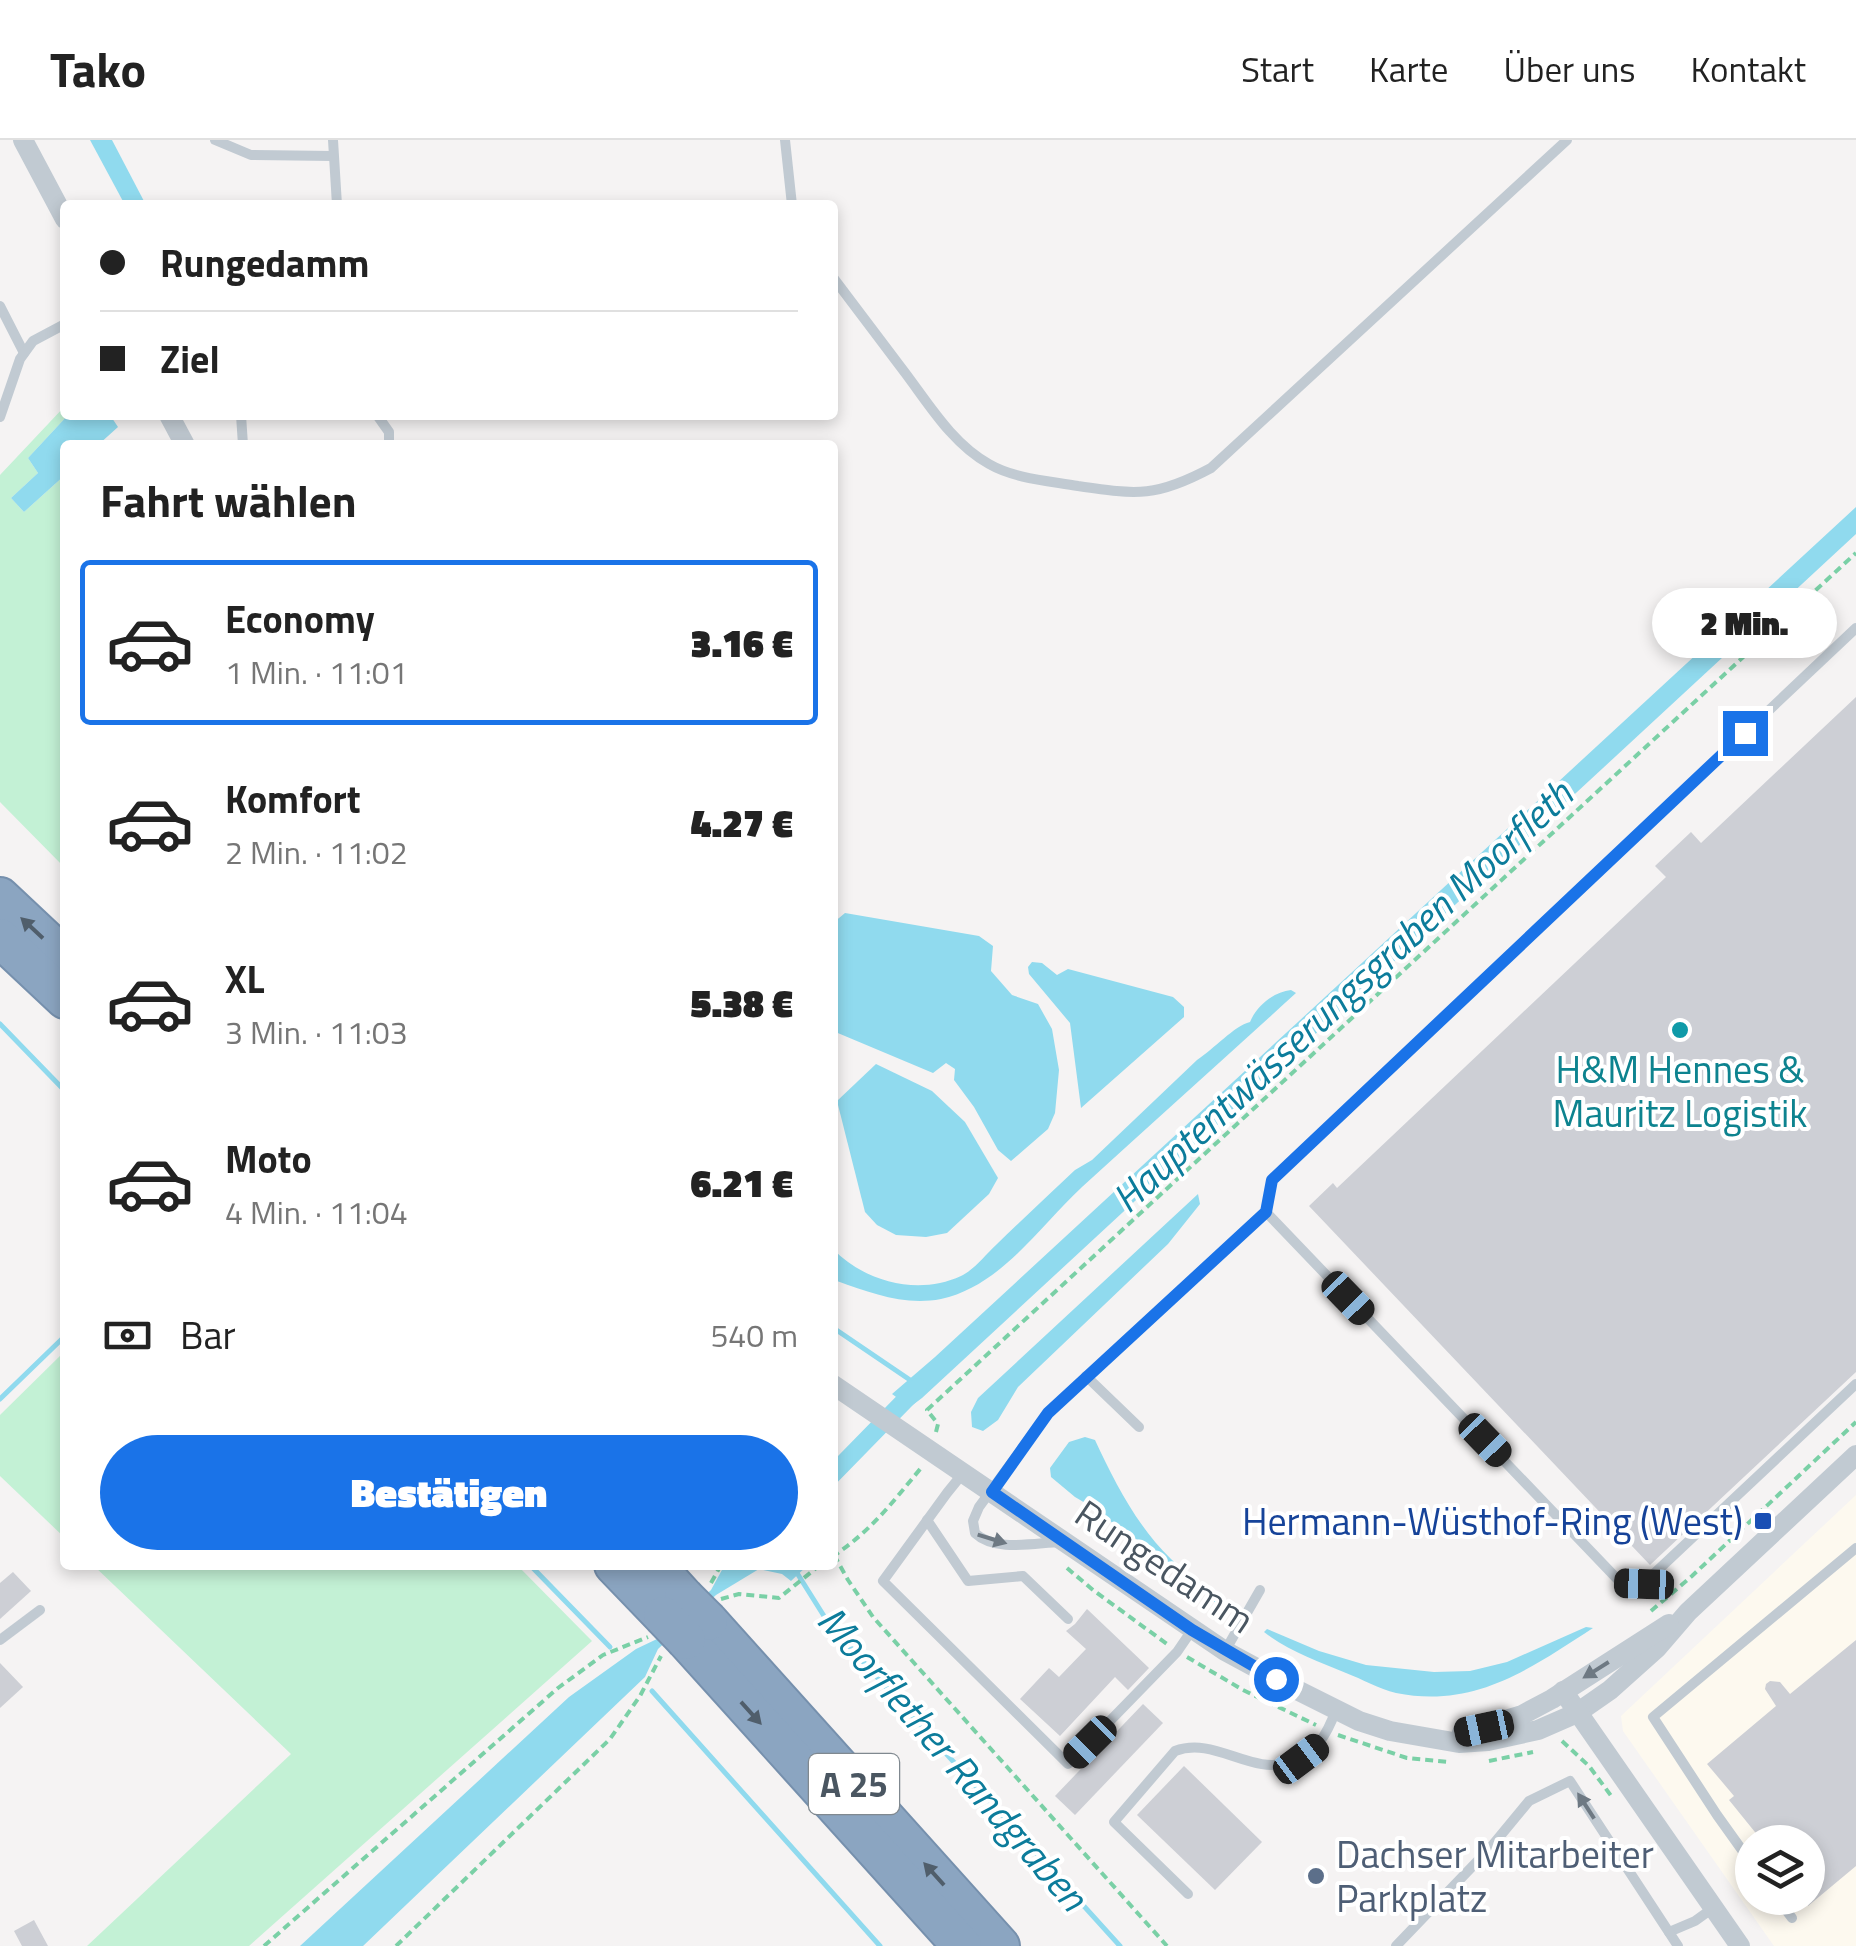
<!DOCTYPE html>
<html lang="de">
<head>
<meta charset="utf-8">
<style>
  body { margin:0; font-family:"Titillium Web",sans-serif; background:#f2f2f2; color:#222; height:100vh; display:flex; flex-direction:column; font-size:38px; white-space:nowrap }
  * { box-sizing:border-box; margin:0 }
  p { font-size:32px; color:#767676 }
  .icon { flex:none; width:55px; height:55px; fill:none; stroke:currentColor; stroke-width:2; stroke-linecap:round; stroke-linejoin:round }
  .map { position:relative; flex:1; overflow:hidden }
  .drawer { position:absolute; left:60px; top:300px; width:778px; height:1130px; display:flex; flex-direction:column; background:#fff; border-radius:10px; box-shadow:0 5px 15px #0003 }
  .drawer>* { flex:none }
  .guide { position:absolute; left:60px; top:60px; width:778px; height:220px; border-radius:10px; box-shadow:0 5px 15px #0003; display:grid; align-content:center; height:220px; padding:0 40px; background:#fff }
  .buttons { position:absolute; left:1735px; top:1685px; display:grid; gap:20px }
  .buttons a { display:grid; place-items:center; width:90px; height:90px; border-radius:50%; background:#fff; box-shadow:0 5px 15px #0003; font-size:50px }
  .end { position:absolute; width:45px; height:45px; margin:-22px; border:12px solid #1a73e8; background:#fff; box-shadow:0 0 0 5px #fff }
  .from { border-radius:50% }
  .bubble { position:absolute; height:70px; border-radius:35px; background:#fff; box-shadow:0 5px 15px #0003; font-size:32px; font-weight:800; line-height:70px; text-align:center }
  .car { position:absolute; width:30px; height:60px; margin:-30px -15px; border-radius:12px; box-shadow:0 0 8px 2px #0007; background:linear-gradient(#222 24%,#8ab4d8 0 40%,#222 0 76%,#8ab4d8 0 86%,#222 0) }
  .guide b { display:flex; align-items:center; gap:35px; height:95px; font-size:38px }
  .guide b+b { border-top:2px solid #e0e0e0 }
  .guide i { width:25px; height:25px; background:#222 }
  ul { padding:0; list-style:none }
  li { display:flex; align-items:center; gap:30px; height:165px; margin:0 20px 15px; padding:0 20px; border:5px solid transparent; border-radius:10px }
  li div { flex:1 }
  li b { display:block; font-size:38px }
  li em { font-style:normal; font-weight:800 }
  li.selected { border-color:#1a73e8 }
  li>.icon { width:90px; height:90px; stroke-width:1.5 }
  h2 { padding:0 40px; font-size:45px; line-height:120px }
  .pay { display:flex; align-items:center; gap:25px; height:110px; padding:0 40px; font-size:38px }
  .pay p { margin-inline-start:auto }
  .button { display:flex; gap:20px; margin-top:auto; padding:20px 40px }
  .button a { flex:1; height:115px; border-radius:60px; background:#1a73e8; color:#fff; font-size:40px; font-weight:800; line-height:115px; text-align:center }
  header { display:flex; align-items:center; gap:60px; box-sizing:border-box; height:140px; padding:0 50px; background:#fff; border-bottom:2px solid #e0e0e0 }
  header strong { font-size:48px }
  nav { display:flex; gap:55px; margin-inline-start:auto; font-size:35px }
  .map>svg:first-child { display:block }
  .commercial { fill:#fdf9ef; fill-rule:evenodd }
  .green { fill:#c3f1d5 }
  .water { fill:#90daee }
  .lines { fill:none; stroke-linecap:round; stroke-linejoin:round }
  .stream { stroke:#90daee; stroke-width:5 }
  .canal { stroke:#90daee; stroke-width:18 }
  .building { fill:#cdcfd5 }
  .motorway-casing { stroke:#7690ad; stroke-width:42 }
  .path { stroke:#7ad0a6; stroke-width:4; stroke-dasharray:8 5; stroke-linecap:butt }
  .service { stroke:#c1cad2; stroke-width:10 }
  .minor { stroke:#c1cad2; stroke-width:20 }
  .motorway { stroke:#8ba5c1; stroke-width:38 }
  .motorway-bridge-casing { stroke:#7690ad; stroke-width:42; stroke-linecap:butt }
  .motorway-bridge { stroke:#8ba5c1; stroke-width:38 }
  .oneway { fill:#505e6b }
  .oneway2 { fill:#6e7983 }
  .route { stroke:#1a73e8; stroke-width:12 }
  .culture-dot { fill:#0f9aa8; stroke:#fff; stroke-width:4 }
  .transit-dot { fill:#1a4fb4; stroke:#fff; stroke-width:4 }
  .service-dot { fill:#5c6f8a; stroke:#fff; stroke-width:4 }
  .labels { text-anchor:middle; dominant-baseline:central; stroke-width:8; stroke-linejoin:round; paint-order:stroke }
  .shield { fill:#fff; stroke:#808990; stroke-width:2.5 }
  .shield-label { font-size:35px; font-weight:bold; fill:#4a5661 }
  .culture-label { font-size:38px; fill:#0d838f; stroke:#fff }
  .transit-label { font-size:38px; fill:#164399; stroke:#fff; text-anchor:end }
  .street-label { font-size:38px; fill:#4a5661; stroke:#fff }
  .service-label { font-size:38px; fill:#4e5e75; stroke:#fff; text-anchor:start }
  .water-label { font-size:40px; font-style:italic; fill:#0c7c9b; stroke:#fff }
</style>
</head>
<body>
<header>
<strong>Tako</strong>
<nav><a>Start</a><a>Karte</a><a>Über uns</a><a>Kontakt</a></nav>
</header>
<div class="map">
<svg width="1856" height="1806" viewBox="0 0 1856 1806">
  <rect width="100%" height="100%" fill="#f5f3f3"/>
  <path class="commercial" d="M 1856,1355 L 1856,1806 L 1774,1806 L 1623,1591 L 1621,1576 ZM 1752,1702 L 1808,1702 L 1808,1758 L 1752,1758 Z"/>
  <g class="green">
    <path d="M 65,266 L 65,275 L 68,275 L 28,318 L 38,333 L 11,358 L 24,372 L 65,335 L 65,728 L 0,662 L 0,335 Z"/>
    <path d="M 65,1211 L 65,1398 L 0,1336 L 0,1275 Z"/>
    <path d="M 93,1425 L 517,1425 L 592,1501 L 249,1806 L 87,1806 L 291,1614 Z"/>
  </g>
  <g class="water">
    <path d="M 90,0 L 112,0 L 146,65 L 125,65 Z"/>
    <path d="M 68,275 L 110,275 L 118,287 L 98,305 L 65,305 L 65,335 L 24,372 L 11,358 L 38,333 L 28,318 Z"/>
    <path d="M 1856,367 L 1856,394 L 922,1258 L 910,1267 L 892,1254 L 935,1217 Z"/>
    <path d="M 845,773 L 979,796 L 993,806 L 991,831 L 1012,855 L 1038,864 L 1052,889 L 1059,930 L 1055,973 L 1048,989 L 1011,1021 L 998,1010 L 974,967 L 954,940 L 955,929 L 946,923 L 933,933 L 833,891 L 833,783 Z"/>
    <path d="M 1032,822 L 1042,823 L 1057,835 L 1068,829 L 1173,857 L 1184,867 L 1184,877 L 1081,968 L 1070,883 L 1029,834 L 1028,827 Z"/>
    <path d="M 1291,850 L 1296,853 C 1225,918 1153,982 1082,1047 C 1039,1087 1001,1146 941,1159 C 904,1166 871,1153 837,1141 L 833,1135 L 833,1109 C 865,1142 918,1156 961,1136 C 974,1130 985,1115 996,1105 C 1022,1080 1048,1055 1075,1030 L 1092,1020 L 1197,920 C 1214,909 1234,886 1250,882 C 1257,865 1274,852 1291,850 Z"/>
    <path d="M 876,924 L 932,951 L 965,982 L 998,1038 L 989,1054 L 947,1093 L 926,1097 L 896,1095 L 877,1085 L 865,1072 L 837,961 Z"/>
    <path d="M 1198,1054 L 1200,1064 L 1168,1104 L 1018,1247 L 998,1280 L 983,1291 L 972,1287 L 971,1272 L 978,1258 Z"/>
    <path d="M 1085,1297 L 1095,1300 C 1115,1343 1137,1386 1171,1419 C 1184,1432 1218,1453 1224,1466 L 1218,1465 L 1143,1402 L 1124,1394 L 1102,1373 L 1075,1357 L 1051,1337 L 1050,1328 L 1069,1302 Z"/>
    <path d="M 729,1425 L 808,1425 L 791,1441 L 782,1434 L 759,1429 L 716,1455 L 658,1509 L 645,1537 L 363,1806 L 300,1806 L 569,1557 L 636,1509 L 657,1499 L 711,1450 L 723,1428 Z"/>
    <path d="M 1586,1487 L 1593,1488 C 1531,1528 1475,1569 1396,1553 C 1379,1549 1362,1539 1346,1533 C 1318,1521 1288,1511 1264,1492 L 1267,1489 L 1319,1511 L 1366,1525 L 1434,1532 L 1470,1531 L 1507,1522 Z"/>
  </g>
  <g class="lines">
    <g class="stream">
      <path d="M 0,884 L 65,951"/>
      <path d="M 832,1187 L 913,1242"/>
      <path d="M 0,1259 L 65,1196"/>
      <path d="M 1139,1398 L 1165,1420"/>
      <path d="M 530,1425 L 610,1507"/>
      <path d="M 792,1425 L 829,1484 L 1120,1806"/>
      <path d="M 652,1551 L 880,1806"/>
    </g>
    <path class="canal" d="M 832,1335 L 918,1247"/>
  </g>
  <g class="building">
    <path d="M 1856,557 L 1856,1232 L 1650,1425 L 1309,1066 L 1333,1043 L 1337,1048 L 1666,737 L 1655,726 L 1691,692 L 1701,703 Z"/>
    <path d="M 13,1432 L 31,1451 L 0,1479 L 0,1443 Z"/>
    <path d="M 1087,1469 L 1149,1528 L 1128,1550 L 1115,1537 L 1060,1596 L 1020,1559 L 1049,1528 L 1059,1537 L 1086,1509 L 1066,1491 L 1075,1484 Z"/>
    <path d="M 1856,1500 L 1856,1726 L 1808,1766 L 1808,1702 L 1763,1702 L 1729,1660 L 1734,1656 L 1707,1624 L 1776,1566 L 1765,1549 L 1766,1544 L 1770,1541 L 1780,1542 L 1790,1554 Z"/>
    <path d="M 0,1523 L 23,1547 L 0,1568 Z"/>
    <path d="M 1143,1564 L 1163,1583 L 1075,1675 L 1055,1656 Z"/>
    <path d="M 1184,1626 L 1262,1702 L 1215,1750 L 1137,1675 Z"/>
    <path d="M 34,1780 L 48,1806 L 22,1806 L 14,1791 Z"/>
  </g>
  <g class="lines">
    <defs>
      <g id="motorway">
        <path d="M 0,757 L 65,818"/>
        <path d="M 0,798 L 65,859"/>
        <path d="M 614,1425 L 663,1476"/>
        <path d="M 655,1425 L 684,1457"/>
        <path d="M 708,1481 L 1000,1806"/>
        <path d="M 686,1500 L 962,1806"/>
      </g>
    </defs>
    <use href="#motorway" class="motorway-casing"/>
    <g class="path">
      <path d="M 936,1292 L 938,1284 L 927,1270 L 1856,413"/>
      <path d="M 834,1415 L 848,1440 L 873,1477 L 1167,1806"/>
      <path d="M 832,1417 C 872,1390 891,1364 921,1328"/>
      <path d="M 1067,1428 L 1093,1450 L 1167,1504"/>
      <path d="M 711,1443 L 721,1425"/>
      <path d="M 721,1459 L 739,1454 L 779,1458 L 820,1425"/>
      <path d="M 1651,1471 L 1692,1436 L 1856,1282"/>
      <path d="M 1187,1517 L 1243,1550 L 1316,1585"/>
      <path d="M 1338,1595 L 1407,1618 L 1449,1622"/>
      <path d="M 1562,1601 L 1589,1626 L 1612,1657"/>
      <path d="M 1489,1621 L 1533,1612"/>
      <path d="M 264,1806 L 558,1548 L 603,1515 L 648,1497"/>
      <path d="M 396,1806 L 610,1599 L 640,1556 L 661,1516"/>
    </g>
    <g class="service">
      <path d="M 215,0 L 251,15 L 333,16"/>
      <path d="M 333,0 L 337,65"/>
      <path d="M 785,0 L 792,65"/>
      <path d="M 832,136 C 857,169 881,201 906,234 C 930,266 953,304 989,324 C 1015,339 1050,341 1078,346 C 1138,355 1157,357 1211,328 L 1567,0"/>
      <path d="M 0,166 L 24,213"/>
      <path d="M 241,275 L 243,305"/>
      <path d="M 377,275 L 389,292 L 389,305"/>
      <path d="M 0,277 L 20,219 L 33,201 L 65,184"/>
      <path d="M 1856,488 L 1272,1040 L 1266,1072 L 1622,1444 L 1643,1444 L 1856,1244"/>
      <path d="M 1086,1236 L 1139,1287"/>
      <path d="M 964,1332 L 947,1353 L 883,1441 L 1068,1624 L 1177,1512 L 1192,1490"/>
      <path d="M 927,1380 L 968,1441 L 1023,1436 L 1068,1479"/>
      <path d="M 1060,1402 C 1034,1403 995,1412 975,1393 L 973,1381 L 979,1367 L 1048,1273 L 1266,1072"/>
      <path d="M 0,1500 L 40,1470"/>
      <path d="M 1225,1511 L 1260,1450"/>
      <path d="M 1752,1724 L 1717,1675 L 1653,1577 L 1856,1408"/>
      <path d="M 1188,1754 L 1114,1682 L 1175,1611 C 1215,1596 1251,1636 1291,1622 C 1317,1613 1327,1594 1336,1570"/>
      <path d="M 1777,1758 L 1792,1778"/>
      <path d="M 1669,1792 L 1695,1781 L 1713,1768"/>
      <path d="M 1396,1806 L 1491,1707 L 1529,1661 L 1570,1641 L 1678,1806"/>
    </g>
    <g class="minor">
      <path d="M 23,0 L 65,79"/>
      <path d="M 169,275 L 185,305"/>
      <path d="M 832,1244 L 1225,1511 L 1299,1551 L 1359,1581 L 1390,1591 L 1459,1603 L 1488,1601 L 1538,1590 L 1577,1573 L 1610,1550 L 1657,1508 L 1688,1472 L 1856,1315"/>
      <path d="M 1563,1551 L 1740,1806"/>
      <path d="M 1462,1593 L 1522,1575 L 1552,1559 L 1669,1484"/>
    </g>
    <use href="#motorway" class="motorway"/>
    <defs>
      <g id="motorway-bridge">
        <path d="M 684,1457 L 708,1481"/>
        <path d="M 663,1476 L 686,1500"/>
      </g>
    </defs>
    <use href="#motorway-bridge" class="motorway-bridge-casing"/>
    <use href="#motorway-bridge" class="motorway-bridge"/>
  </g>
  <defs><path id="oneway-solid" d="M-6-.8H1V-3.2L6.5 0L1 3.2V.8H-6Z" transform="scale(2.5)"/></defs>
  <g class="oneway">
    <use href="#oneway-solid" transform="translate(32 788) rotate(-137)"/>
    <use href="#oneway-solid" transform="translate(751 1573) rotate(48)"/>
    <use href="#oneway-solid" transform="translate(934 1734) rotate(-132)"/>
  </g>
  <g class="oneway2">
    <use href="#oneway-solid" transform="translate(992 1399) rotate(17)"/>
    <use href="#oneway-solid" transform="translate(1596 1530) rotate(148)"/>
    <use href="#oneway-solid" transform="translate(1586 1666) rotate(-123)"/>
  </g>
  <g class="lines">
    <path class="route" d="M 1276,1539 L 1192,1490 L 992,1352 L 1048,1273 L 1266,1072 L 1272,1040 L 1745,593"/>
  </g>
  <circle class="culture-dot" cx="1680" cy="890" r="10"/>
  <rect class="transit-dot" x="1753" y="1371" width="20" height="20" rx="5"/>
  <circle class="service-dot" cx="1316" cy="1736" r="10"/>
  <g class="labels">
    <rect class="shield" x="809" y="1614" width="90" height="60" rx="8"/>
    <g class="shield-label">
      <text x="854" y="1644">A 25</text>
    </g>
    <g class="culture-label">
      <text x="1680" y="929">H&amp;M Hennes &amp;<tspan x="1680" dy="44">Mauritz Logistik</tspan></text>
    </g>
    <g class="transit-label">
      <text x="1743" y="1381">Hermann-Wüsthof-Ring (West)</text>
    </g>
    <g class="street-label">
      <text transform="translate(1165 1426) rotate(34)">Rungedamm</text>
    </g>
    <g class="service-label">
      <text x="1336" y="1714">Dachser Mitarbeiter<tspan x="1336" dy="44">Parkplatz</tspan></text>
    </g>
    <g class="water-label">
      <text transform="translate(1342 856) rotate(-43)">Hauptentwässerungsgraben Moorfleth</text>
      <text transform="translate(953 1618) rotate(49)">Moorflether Randgraben</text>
    </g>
  </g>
</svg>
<div class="buttons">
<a><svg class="icon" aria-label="layers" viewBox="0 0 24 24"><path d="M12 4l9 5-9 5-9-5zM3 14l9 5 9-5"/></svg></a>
</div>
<i class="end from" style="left:1276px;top:1539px"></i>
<i class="end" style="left:1745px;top:593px"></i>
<div class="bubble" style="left:1652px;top:448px;width:185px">2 Min.</div>
<i class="car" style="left:1348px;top:1158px;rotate:136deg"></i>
<i class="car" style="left:1485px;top:1300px;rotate:136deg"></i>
<i class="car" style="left:1644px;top:1444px;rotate:272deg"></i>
<i class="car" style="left:1484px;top:1588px;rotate:258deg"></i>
<i class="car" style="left:1090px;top:1602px;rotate:225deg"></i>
<i class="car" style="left:1301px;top:1619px;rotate:53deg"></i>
<div class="guide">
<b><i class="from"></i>Rungedamm</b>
<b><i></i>Ziel</b>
</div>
<section class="drawer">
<h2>Fahrt wählen</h2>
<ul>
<li class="selected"><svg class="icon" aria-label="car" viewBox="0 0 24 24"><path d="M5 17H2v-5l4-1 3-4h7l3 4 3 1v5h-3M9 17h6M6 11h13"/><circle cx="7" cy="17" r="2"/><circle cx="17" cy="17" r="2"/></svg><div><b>Economy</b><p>1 Min. · 11:01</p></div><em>3.16 €</em></li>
<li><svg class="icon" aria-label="car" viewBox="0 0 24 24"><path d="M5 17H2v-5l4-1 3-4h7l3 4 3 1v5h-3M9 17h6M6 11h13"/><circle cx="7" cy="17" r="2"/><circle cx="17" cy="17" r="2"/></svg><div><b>Komfort</b><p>2 Min. · 11:02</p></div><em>4.27 €</em></li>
<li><svg class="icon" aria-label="car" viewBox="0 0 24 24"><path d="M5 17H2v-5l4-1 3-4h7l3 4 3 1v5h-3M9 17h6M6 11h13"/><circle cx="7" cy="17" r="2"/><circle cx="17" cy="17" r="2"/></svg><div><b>XL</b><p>3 Min. · 11:03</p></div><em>5.38 €</em></li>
<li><svg class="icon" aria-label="car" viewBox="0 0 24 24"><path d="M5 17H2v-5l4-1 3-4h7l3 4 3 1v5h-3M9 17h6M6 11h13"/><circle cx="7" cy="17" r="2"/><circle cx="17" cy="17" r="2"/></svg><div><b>Moto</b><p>4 Min. · 11:04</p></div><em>6.21 €</em></li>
</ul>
<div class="pay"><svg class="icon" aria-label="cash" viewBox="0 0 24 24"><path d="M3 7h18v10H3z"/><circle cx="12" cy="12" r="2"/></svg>Bar<p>540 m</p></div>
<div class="button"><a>Bestätigen</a></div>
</section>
</div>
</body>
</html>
